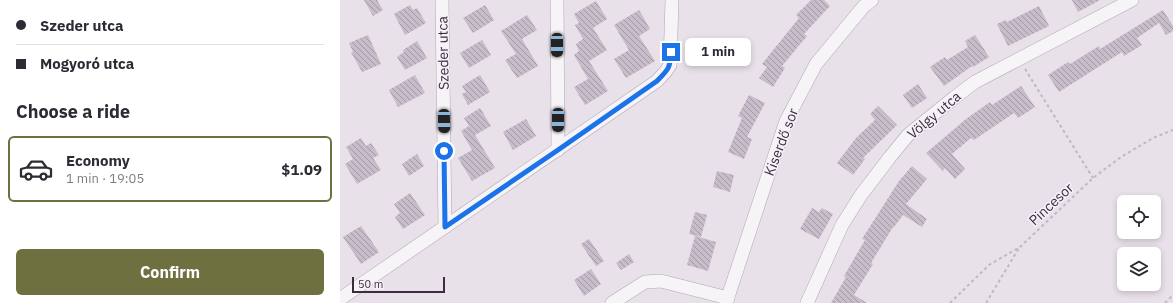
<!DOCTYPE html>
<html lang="en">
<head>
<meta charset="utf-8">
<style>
  body { margin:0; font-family:"IBM Plex Sans",sans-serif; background:#f7f7f7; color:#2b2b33; height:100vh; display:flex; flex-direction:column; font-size:15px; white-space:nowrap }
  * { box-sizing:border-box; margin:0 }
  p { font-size:13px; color:#7c7c81 }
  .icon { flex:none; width:22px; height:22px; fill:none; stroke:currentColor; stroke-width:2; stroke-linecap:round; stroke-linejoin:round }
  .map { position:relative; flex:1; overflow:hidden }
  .panel { display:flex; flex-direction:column; background:#fff; width:340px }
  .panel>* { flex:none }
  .top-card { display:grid; align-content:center; height:88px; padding:0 16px; background:#fff }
  .buttons { position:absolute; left:777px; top:195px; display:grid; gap:8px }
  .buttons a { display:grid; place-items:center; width:44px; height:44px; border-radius:6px; background:#fff; box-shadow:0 2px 6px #0003; font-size:20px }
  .scale { position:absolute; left:12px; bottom:10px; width:93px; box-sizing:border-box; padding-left:4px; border:2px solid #3d2b40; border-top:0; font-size:11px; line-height:14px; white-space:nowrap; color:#3d2b40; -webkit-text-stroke:3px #f5f1f7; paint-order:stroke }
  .end { position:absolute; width:18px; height:18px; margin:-9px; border:5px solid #1a73e8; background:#fff; box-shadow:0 0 0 2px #fff }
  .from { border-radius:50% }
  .bubble { position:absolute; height:28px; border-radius:6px; background:#fff; box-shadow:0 2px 6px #0003; font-size:13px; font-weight:700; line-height:28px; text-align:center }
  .car { position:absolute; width:12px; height:24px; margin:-12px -6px; border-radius:5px; box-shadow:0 0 3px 1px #0007; background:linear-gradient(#222 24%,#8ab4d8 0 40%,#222 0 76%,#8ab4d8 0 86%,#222 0) }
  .top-card b { display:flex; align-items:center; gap:14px; height:38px; font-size:15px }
  .top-card b+b { border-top:1px solid #e1e1e2 }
  .top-card i { width:10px; height:10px; background:#2b2b33 }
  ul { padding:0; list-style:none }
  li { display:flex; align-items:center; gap:12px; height:66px; margin:0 8px 6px; padding:0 8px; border:2px solid #e1e1e2; border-radius:6px }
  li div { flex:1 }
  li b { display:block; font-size:15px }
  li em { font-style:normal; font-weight:700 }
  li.current { border-color:#6e713f }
  li>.icon { width:36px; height:36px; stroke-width:1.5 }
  h2 { padding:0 16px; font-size:18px; line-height:48px }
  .cta { display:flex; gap:8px; margin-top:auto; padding:8px 16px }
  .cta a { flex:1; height:46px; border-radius:6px; background:#6e713f; color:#fff; font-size:16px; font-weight:700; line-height:46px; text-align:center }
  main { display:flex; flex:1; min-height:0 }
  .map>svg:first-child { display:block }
  .building { fill:url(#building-back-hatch) }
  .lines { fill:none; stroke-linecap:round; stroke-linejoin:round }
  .minor-casing { stroke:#b1a7b3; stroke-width:14 }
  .path { stroke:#bfb8c1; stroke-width:2; stroke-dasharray:3 3; stroke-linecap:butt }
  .minor { stroke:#f7f4f8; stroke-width:13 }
  .route { stroke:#1a73e8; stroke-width:5 }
  .labels { text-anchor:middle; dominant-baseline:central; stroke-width:3; stroke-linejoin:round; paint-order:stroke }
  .street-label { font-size:14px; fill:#3d2b40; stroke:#f5f1f7 }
</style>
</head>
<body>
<main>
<section class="panel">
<div class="top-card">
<b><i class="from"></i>Szeder utca</b>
<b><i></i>Mogyoró utca</b>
</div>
<h2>Choose a ride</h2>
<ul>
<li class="current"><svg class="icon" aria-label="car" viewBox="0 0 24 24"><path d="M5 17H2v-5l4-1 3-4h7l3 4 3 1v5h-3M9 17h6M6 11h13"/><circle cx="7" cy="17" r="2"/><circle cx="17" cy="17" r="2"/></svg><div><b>Economy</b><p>1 min · 19:05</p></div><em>$1.09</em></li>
</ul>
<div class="cta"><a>Confirm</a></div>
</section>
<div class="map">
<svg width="833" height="303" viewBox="0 0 833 303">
  <defs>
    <pattern id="building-back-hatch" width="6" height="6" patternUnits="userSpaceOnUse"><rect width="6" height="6" fill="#c7bcc9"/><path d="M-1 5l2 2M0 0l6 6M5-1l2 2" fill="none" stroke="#a399a5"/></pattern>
  </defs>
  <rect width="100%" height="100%" fill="#e8e1e9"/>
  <g class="building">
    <path d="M 24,0 L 37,0 L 43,10 L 33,16 Z"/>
    <path d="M 471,0 L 484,0 L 490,6 L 464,34 L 467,36 L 442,66 L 445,68 L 433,87 L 419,78 L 427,67 L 422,64 L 459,18 L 456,15 Z"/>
    <path d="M 732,0 L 760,0 L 738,12 Z"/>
    <path d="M 256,1 L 267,19 L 253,28 L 267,50 L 249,61 L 268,91 L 245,105 L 234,87 L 248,79 L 234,55 L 239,51 L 236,44 L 243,39 L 235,25 L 239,23 L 234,14 Z"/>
    <path d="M 70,5 L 73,10 L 77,8 L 86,23 L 65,35 L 54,14 Z"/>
    <path d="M 145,5 L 154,20 L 133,33 L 123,18 Z"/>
    <path d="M 699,6 L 709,26 L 668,46 L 657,24 L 666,20 L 667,22 Z"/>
    <path d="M 299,10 L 310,29 L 299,36 L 315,61 L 286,78 L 274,59 L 289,50 L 274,25 Z"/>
    <path d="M 823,10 L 833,26 L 833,31 L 826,35 L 819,23 L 797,38 L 802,45 L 784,56 L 782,52 L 719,92 L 708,75 L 728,62 L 730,64 L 759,46 L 760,49 Z"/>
    <path d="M 187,15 L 197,30 L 182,39 L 198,66 L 177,78 L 165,60 L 176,54 L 161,31 Z"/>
    <path d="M 28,35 L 41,64 L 22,72 L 11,52 L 13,52 L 9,43 Z"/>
    <path d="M 635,35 L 649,57 L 633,67 L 632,66 L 604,86 L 590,67 L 605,57 L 607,60 L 628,47 L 625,41 Z"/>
    <path d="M 142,40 L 151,55 L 129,68 L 120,53 Z"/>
    <path d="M 77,41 L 87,58 L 65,70 L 57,57 L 64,52 L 63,50 Z"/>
    <path d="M 75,75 L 85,93 L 58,107 L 49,90 Z"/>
    <path d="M 140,75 L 150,92 L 128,105 L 122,94 L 126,92 L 122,86 Z"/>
    <path d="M 578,84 L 587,98 L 572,108 L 563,95 Z"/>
    <path d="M 681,86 L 695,107 L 678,118 L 674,113 L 634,140 L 631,138 L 612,154 L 625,169 L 615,179 L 605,168 L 603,171 L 586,153 L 626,119 L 650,102 L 652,105 Z"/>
    <path d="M 409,95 L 425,103 L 407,137 L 412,139 L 404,159 L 388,152 L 402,118 L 398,116 Z"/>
    <path d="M 538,106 L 557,125 L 523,158 L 525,159 L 513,175 L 497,163 L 516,138 L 535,120 L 530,114 Z"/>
    <path d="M 140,108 L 151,126 L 135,135 L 155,168 L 132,181 L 118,158 L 132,150 L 121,131 L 129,126 L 124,118 Z"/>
    <path d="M 186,119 L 196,136 L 173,150 L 163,132 Z"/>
    <path d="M 21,138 L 26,146 L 31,143 L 39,155 L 33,158 L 41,170 L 17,184 L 5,164 L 13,159 L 6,147 Z"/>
    <path d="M 77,154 L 84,166 L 69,176 L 62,164 Z"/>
    <path d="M 572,166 L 587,179 L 566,204 L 587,219 L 582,227 L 563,215 L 554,227 L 553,227 L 531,263 L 533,264 L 514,295 L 527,303 L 491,303 L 506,277 L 504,276 L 525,240 L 522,239 L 559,181 Z"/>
    <path d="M 377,171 L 394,175 L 390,192 L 373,187 Z"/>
    <path d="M 70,193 L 85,215 L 63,229 L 55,217 L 60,213 L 54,204 Z"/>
    <path d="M 472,208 L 479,212 L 482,208 L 493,214 L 479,239 L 460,229 Z"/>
    <path d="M 355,212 L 367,215 L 361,237 L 349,234 Z"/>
    <path d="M 21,226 L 39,252 L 21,264 L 3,237 Z"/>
    <path d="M 355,236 L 376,242 L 368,271 L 347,265 Z"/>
    <path d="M 249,239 L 264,261 L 256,266 L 241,244 Z"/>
    <path d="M 289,254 L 294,262 L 281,270 L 276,263 Z"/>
    <path d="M 251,269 L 261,284 L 244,296 L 234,280 Z"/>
  </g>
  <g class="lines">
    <defs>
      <g id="minor">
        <path d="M 102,0 L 105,227"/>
        <path d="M 217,0 L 218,150"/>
        <path d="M 0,299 L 317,81 L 326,71 L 330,65 L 332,0"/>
        <path d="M 272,303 L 305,282 L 321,281 L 388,298"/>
        <path d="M 386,303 L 446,121 L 476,64 L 524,6 L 532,0"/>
        <path d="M 467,303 L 502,225 L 521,195 L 550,157 L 568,135 L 615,97 L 635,82 L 792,0"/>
      </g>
    </defs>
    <use href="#minor" class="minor-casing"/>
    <g class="path">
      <path d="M 685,69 L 753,178"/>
      <path d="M 610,303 L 649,265 L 680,247 L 753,178 L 781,157 L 813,138 L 833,130"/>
      <path d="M 646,303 L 679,248"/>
      <path d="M 825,303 L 833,295"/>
    </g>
    <use href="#minor" class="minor"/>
  </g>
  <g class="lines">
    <path class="route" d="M 104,151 L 105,227 L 218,150 L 317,81 C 329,69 330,68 331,52"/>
  </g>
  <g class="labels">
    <g class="street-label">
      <text transform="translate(103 53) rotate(-91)">Szeder utca</text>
      <text transform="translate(594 115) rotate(-40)">Völgy utca</text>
      <text transform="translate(441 142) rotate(-69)">Kiserdő sor</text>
      <text transform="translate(711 204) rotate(-43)">Pincesor</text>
    </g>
  </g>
</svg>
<div class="buttons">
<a><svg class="icon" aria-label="locate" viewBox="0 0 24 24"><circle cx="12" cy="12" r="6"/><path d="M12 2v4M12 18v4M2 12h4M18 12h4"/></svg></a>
<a><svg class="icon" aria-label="layers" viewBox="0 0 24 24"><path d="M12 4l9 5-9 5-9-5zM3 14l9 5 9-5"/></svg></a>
</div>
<div class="scale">50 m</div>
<i class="end from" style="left:104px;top:151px"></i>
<i class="end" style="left:331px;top:52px"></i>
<div class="bubble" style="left:345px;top:38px;width:66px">1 min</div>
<i class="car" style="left:217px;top:45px;rotate:180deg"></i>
<i class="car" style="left:218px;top:120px;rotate:180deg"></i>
<i class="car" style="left:104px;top:121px;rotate:179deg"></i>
</div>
</main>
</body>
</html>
